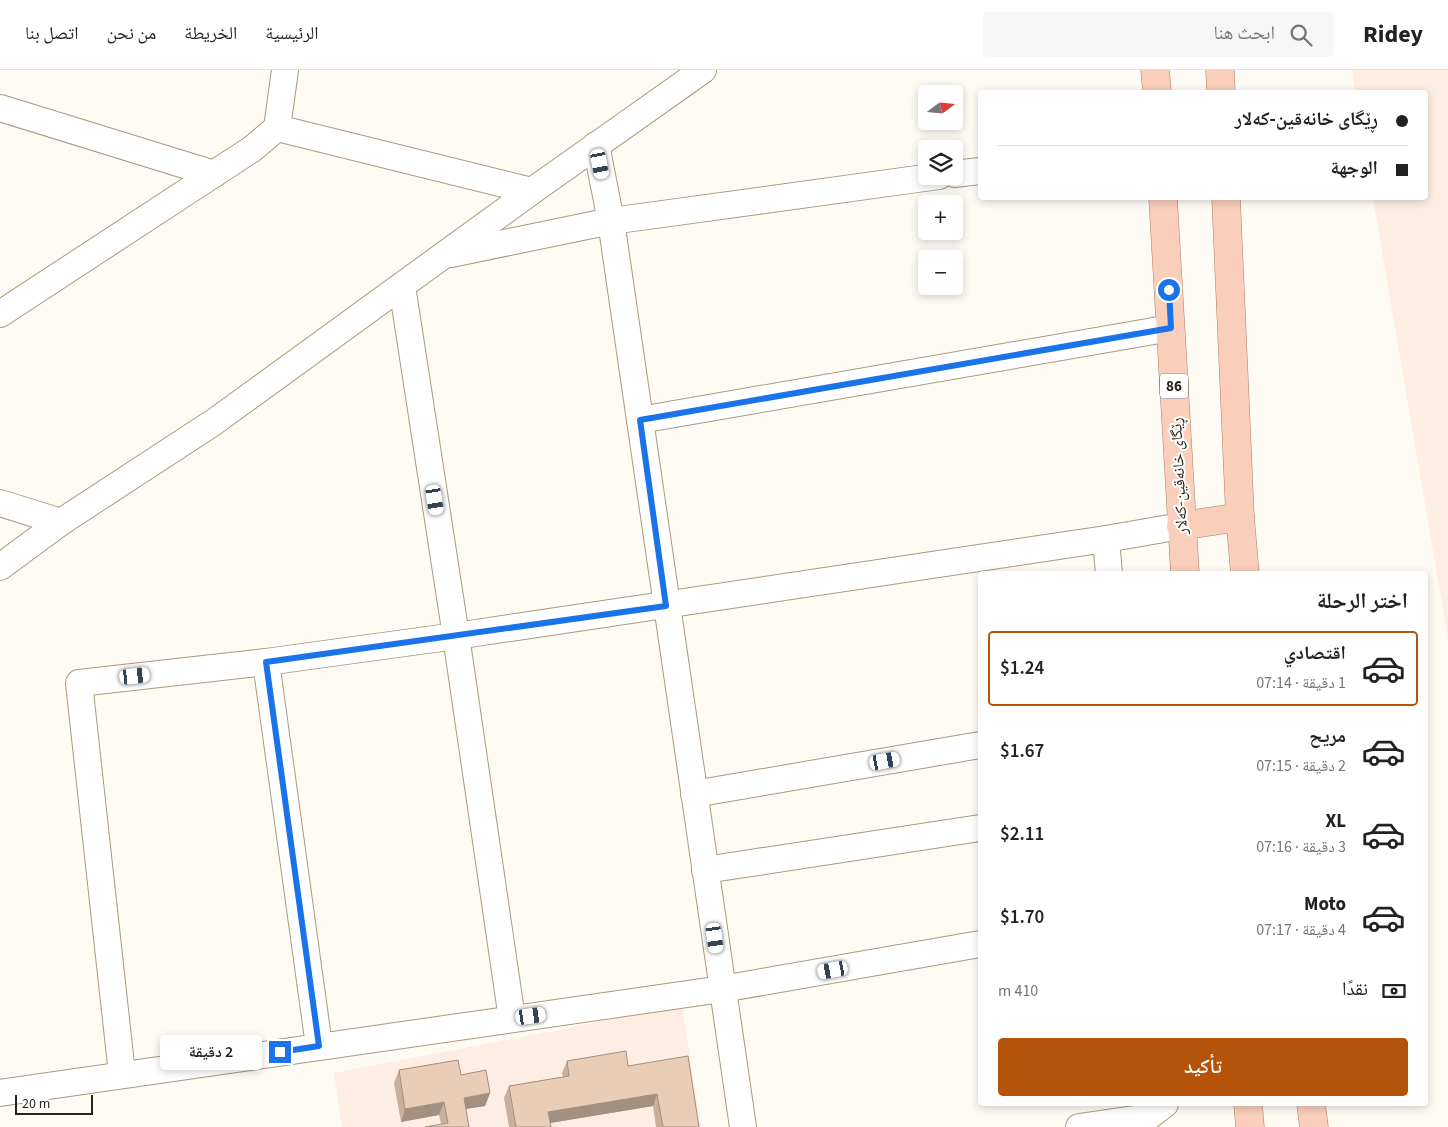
<!DOCTYPE html>
<html lang="ar">
<head>
<meta charset="utf-8">
<style>
  body { margin:0; font-family:"Source Sans 3","Noto Naskh Arabic",sans-serif; background:#f6f6f6; color:#222; direction:rtl; height:100vh; display:flex; flex-direction:column; font-size:19px; white-space:nowrap }
  * { box-sizing:border-box; margin:0 }
  p { font-size:16px; color:#767676 }
  .icon { flex:none; width:28px; height:28px; fill:none; stroke:currentColor; stroke-width:2; stroke-linecap:round; stroke-linejoin:round }
  .map { position:relative; flex:1; overflow:hidden; direction:ltr }
  .details { position:absolute; left:978px; top:501px; width:450px; height:535px; display:flex; flex-direction:column; background:#fff; border-radius:5px; box-shadow:0 2px 8px #0003; direction:rtl }
  .details>* { flex:none }
  .guide { position:absolute; left:978px; top:20px; width:450px; height:110px; border-radius:5px; box-shadow:0 2px 8px #0003; direction:rtl; display:grid; align-content:center; height:110px; padding:0 20px; background:#fff }
  .needle { width:32px; rotate:74deg }
  .fabs { position:absolute; left:918px; top:15px; display:grid; gap:10px }
  .fabs a { display:grid; place-items:center; width:45px; height:45px; border-radius:5px; background:#fff; box-shadow:0 2px 8px #0003; font-size:25px }
  .scale { position:absolute; left:15px; bottom:12px; width:78px; box-sizing:border-box; padding-left:5px; border:2px solid #2b2319; border-top:0; font-size:14px; line-height:18px; white-space:nowrap; color:#2b2319; -webkit-text-stroke:4px #fff; paint-order:stroke }
  .end { position:absolute; width:22px; height:22px; margin:-11px; border:6px solid #1a73e8; background:#fff; box-shadow:0 0 0 2px #fff }
  .from { border-radius:50% }
  .bubble { position:absolute; height:35px; border-radius:5px; background:#fff; box-shadow:0 2px 8px #0003; font-size:16px; font-weight:600; line-height:35px; text-align:center; direction:rtl }
  .car { position:absolute; width:15px; height:30px; margin:-15px -8px; border-radius:6px; box-shadow:0 0 4px 1px #0007; background:linear-gradient(#fff 24%,#345 0 40%,#fff 0 76%,#345 0 86%,#fff 0) }
  .guide b { display:flex; align-items:center; gap:18px; height:48px; font-size:19px }
  .guide b+b { border-top:1px solid #e0e0e0 }
  .guide i { width:12px; height:12px; background:#222 }
  ul { padding:0; list-style:none }
  li { display:flex; align-items:center; gap:15px; height:75px; margin:0 10px 8px; padding:0 10px; border:2px solid transparent; border-radius:5px }
  li div { flex:1 }
  li b { display:block; font-size:19px }
  li em { font-style:normal; font-weight:600 }
  li.current { border-color:#b45309 }
  li>.icon { width:45px; height:45px; stroke-width:1.5 }
  h2 { padding:0 20px; font-size:22px; line-height:60px }
  .pay { display:flex; align-items:center; gap:12px; height:55px; padding:0 20px; font-size:19px }
  .pay p { margin-inline-start:auto }
  .action { display:flex; gap:10px; margin-top:auto; padding:10px 20px }
  .action a { flex:1; height:58px; border-radius:5px; background:#b45309; color:#fff; font-size:20px; font-weight:600; line-height:58px; text-align:center }
  header { display:flex; align-items:center; gap:30px; box-sizing:border-box; height:70px; padding:0 25px; background:#fff; border-bottom:1px solid #e0e0e0 }
  header strong { font-size:24px }
  nav { display:flex; gap:28px; margin-inline-start:auto; font-size:18px }
  .search { width:350px; height:45px; background:#f6f6f6; display:flex; align-items:center; gap:12px; box-sizing:border-box; padding:0 18px; border-radius:5px; color:#767676; font-size:19px }
  .map>svg:first-child { display:block }
  .education { fill:#feede2 }
  .lines { fill:none; stroke-linecap:round; stroke-linejoin:round }
  .minor-casing { stroke:#ab997e; stroke-width:28 }
  .primary-casing { stroke:#ae7d64; stroke-width:29 }
  .minor { stroke:#fff; stroke-width:26 }
  .primary { stroke:#f9ceba; stroke-width:28 }
  .wall { fill:#c9b09d }
  .shaded-wall { fill:#a49080 }
  .building { fill:#eacdb7; stroke:#a49080 }
  .route { stroke:#1a73e8; stroke-width:6 }
  .labels { text-anchor:middle; dominant-baseline:central; stroke-width:4; stroke-linejoin:round; paint-order:stroke }
  .shield { fill:#fff; stroke:#6b655e; stroke-width:1 }
  .shield-label { font-size:15px; font-weight:bold; fill:#2b2319 }
  .street-label { font-size:16px; fill:#2b2319; stroke:#fff }
</style>
</head>
<body>
<header>
<strong>Ridey</strong>
<div class="search"><svg class="icon" aria-label="search" viewBox="0 0 24 24"><circle cx="10" cy="10" r="6"/><path d="M15 15l6 6"/></svg>ابحث هنا</div>
<nav><a>الرئيسية</a><a>الخريطة</a><a>من نحن</a><a>اتصل بنا</a></nav>
</header>
<div class="map">
<svg width="1448" height="1057" viewBox="0 0 1448 1057">
  <rect width="100%" height="100%" fill="#fefaf4"/>
  <g class="education">
    <path d="M 1352,0 L 1448,0 L 1448,568 L 1373,128 L 1425,128 L 1425,22 L 1355,22 Z"/>
    <path d="M 682,936 L 701,1057 L 342,1057 L 334,1003 Z"/>
  </g>
  <g class="lines">
    <defs>
      <g id="minor">
        <path d="M 285,0 L 277,58 L 532,121"/>
        <path d="M 0,38 L 214,104"/>
        <path d="M 596,75 L 611,151 L 743,1057"/>
        <path d="M 954,104 L 980,101"/>
        <path d="M 451,184 L 611,151 L 939,106"/>
        <path d="M 402,216 L 456,566 L 512,949"/>
        <path d="M 0,244 L 252,79 L 277,58"/>
        <path d="M 640,350 L 1171,258"/>
        <path d="M 0,433 L 61,452"/>
        <path d="M 1106,469 L 1109,504"/>
        <path d="M 0,497 L 61,452 L 214,352 L 532,121 L 703,0"/>
        <path d="M 266,592 L 319,976"/>
        <path d="M 694,724 L 980,675"/>
        <path d="M 705,800 L 980,758"/>
        <path d="M 122,1004 L 79,613 L 266,592 L 456,566 L 1106,469 L 1181,456"/>
        <path d="M 0,1023 L 722,919 L 980,874"/>
        <path d="M 1079,1057 L 1148,1047 L 1165,1034"/>
      </g>
      <g id="primary">
        <path d="M 1155,0 L 1157,22"/>
        <path d="M 1220,0 L 1221,22"/>
        <path d="M 1163,128 L 1185,504"/>
        <path d="M 1226,128 L 1240,447 L 1245,504"/>
        <path d="M 1181,456 L 1240,447"/>
        <path d="M 1248,1034 L 1250,1057"/>
        <path d="M 1311,1034 L 1314,1057"/>
      </g>
    </defs>
    <use href="#minor" class="minor-casing"/>
    <use href="#primary" class="primary-casing"/>
    <use href="#minor" class="minor"/>
    <use href="#primary" class="primary"/>
  </g>
  <g class="wall">
    <path d="M 567,991 L 628,996 L 699,1057 L 656,1057 L 653,1036 L 550,1053 L 551,1057 L 509,1057 L 504,1028 L 509,1016 L 563,1007 L 562,1003 Z"/>
    <path d="M 399,1000 L 461,1005 L 490,1023 L 485,1036 L 466,1039 L 469,1057 L 441,1054 L 439,1045 L 401,1052 L 394,1013 Z"/>
  </g>
  <g class="shaded-wall">
    <path d="M 490,1023 L 485,1036 L 459,1040 L 464,1028 Z"/>
    <path d="M 657,1024 L 653,1036 L 544,1054 L 548,1042 Z"/>
    <path d="M 444,1032 L 439,1045 L 401,1052 L 405,1039 Z"/>
  </g>
  <g class="building">
    <path d="M 626,981 L 628,996 L 688,986 L 699,1057 L 663,1057 L 657,1024 L 548,1042 L 551,1057 L 516,1057 L 509,1016 L 569,1006 L 567,991 Z"/>
    <path d="M 458,990 L 461,1005 L 486,1000 L 490,1023 L 464,1028 L 469,1057 L 425,1057 L 448,1053 L 444,1032 L 405,1039 L 399,1000 Z"/>
  </g>
  <g class="lines">
    <path class="route" d="M 280,982 L 319,976 L 266,592 L 666,536 L 640,350 L 1171,258 L 1169,220"/>
  </g>
  <g class="labels">
    <rect class="shield" x="1160" y="303.5" width="28" height="25" rx="4"/>
    <g class="shield-label">
      <text x="1174" y="316">86</text>
    </g>
    <g class="street-label">
      <text transform="translate(1179 406) rotate(-93)">ڕێگای خانەقین-کەلار</text>
    </g>
  </g>
</svg>
<div class="fabs">
<a><svg class="needle" viewBox="-14 -14 28 28"><path d="M0-13l5 13h-10z" fill="#e53935"/><path d="M0 13l5-13h-10z" fill="#767676"/></svg></a>
<a><svg class="icon" aria-label="layers" viewBox="0 0 24 24"><path d="M12 4l9 5-9 5-9-5zM3 14l9 5 9-5"/></svg></a>
<a>+</a>
<a>−</a>
</div>
<div class="scale">20 m</div>
<i class="end from" style="left:1169px;top:220px"></i>
<i class="end" style="left:280px;top:982px"></i>
<div class="bubble" style="left:160px;top:965px;width:102px">2 دقيقة</div>
<i class="car" style="left:600px;top:94px;rotate:169deg"></i>
<i class="car" style="left:435px;top:430px;rotate:171deg"></i>
<i class="car" style="left:135px;top:606px;rotate:84deg"></i>
<i class="car" style="left:885px;top:691px;rotate:80deg"></i>
<i class="car" style="left:715px;top:868px;rotate:172deg"></i>
<i class="car" style="left:833px;top:900px;rotate:260deg"></i>
<i class="car" style="left:531px;top:946px;rotate:82deg"></i>
<div class="guide">
<b><i class="from"></i>ڕێگای خانەقین-کەلار</b>
<b><i></i>الوجهة</b>
</div>
<section class="details">
<h2>اختر الرحلة</h2>
<ul>
<li class="current"><svg class="icon" aria-label="car" viewBox="0 0 24 24"><path d="M5 17H2v-5l4-1 3-4h7l3 4 3 1v5h-3M9 17h6M6 11h13"/><circle cx="7" cy="17" r="2"/><circle cx="17" cy="17" r="2"/></svg><div><b>اقتصادي</b><p>1 دقيقة · 07:14</p></div><em>$1.24</em></li>
<li><svg class="icon" aria-label="car" viewBox="0 0 24 24"><path d="M5 17H2v-5l4-1 3-4h7l3 4 3 1v5h-3M9 17h6M6 11h13"/><circle cx="7" cy="17" r="2"/><circle cx="17" cy="17" r="2"/></svg><div><b>مريح</b><p>2 دقيقة · 07:15</p></div><em>$1.67</em></li>
<li><svg class="icon" aria-label="car" viewBox="0 0 24 24"><path d="M5 17H2v-5l4-1 3-4h7l3 4 3 1v5h-3M9 17h6M6 11h13"/><circle cx="7" cy="17" r="2"/><circle cx="17" cy="17" r="2"/></svg><div><b>XL</b><p>3 دقيقة · 07:16</p></div><em>$2.11</em></li>
<li><svg class="icon" aria-label="car" viewBox="0 0 24 24"><path d="M5 17H2v-5l4-1 3-4h7l3 4 3 1v5h-3M9 17h6M6 11h13"/><circle cx="7" cy="17" r="2"/><circle cx="17" cy="17" r="2"/></svg><div><b>Moto</b><p>4 دقيقة · 07:17</p></div><em>$1.70</em></li>
</ul>
<div class="pay"><svg class="icon" aria-label="cash" viewBox="0 0 24 24"><path d="M3 7h18v10H3z"/><circle cx="12" cy="12" r="2"/></svg>نقدًا<p>410 m</p></div>
<div class="action"><a>تأكيد</a></div>
</section>
</div>
</body>
</html>
